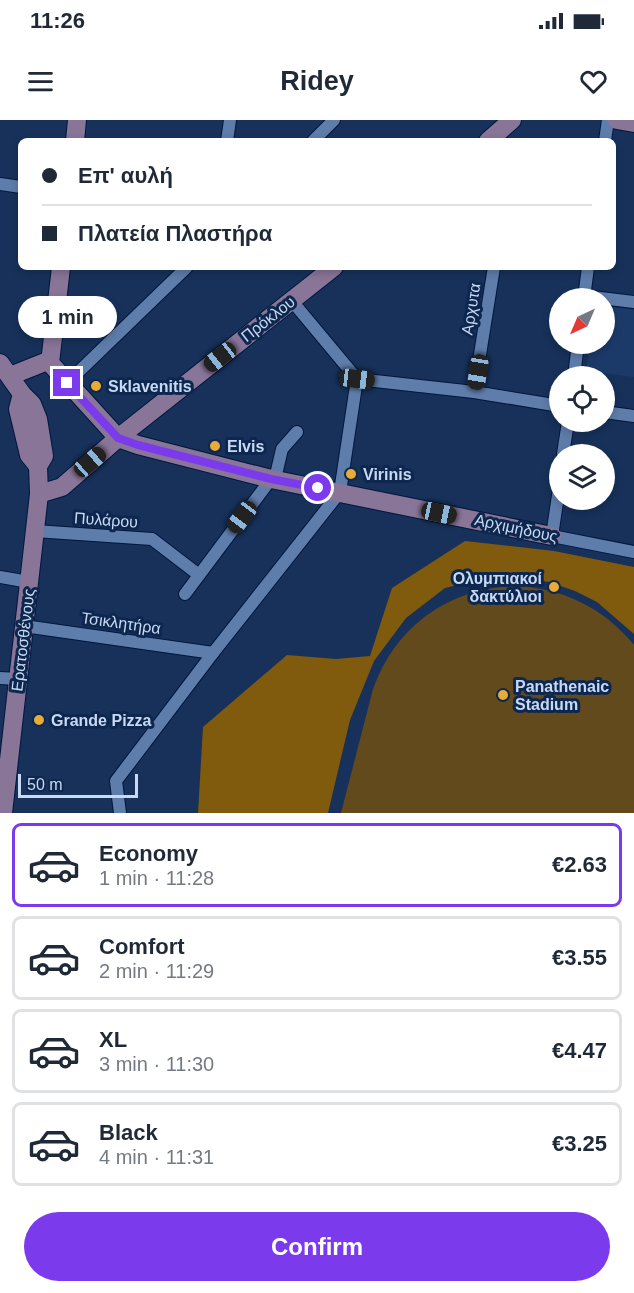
<!DOCTYPE html>
<html lang="en">
<head>
<meta charset="utf-8">
<style>
  body { margin:0; font-family:Helvetica,sans-serif; background:#f6f6f7; color:#1f2937; height:100vh; display:flex; flex-direction:column; font-size:22px; white-space:nowrap }
  * { box-sizing:border-box; margin:0 }
  p { font-size:20px; color:#747a83 }
  .icon { flex:none; width:33px; height:33px; fill:none; stroke:currentColor; stroke-width:2; stroke-linecap:round; stroke-linejoin:round }
  .map { position:relative; height:693px; overflow:hidden }
  .side { display:flex; flex-direction:column; background:#fff; flex:1 }
  .side>* { flex:none }
  .hud { position:absolute; left:18px; top:18px; width:598px; height:132px; border-radius:9px; box-shadow:0 3px 9px #0003; display:grid; align-content:center; height:132px; padding:0 24px; background:#fff }
  .needle { width:39px; rotate:224deg }
  .tools { position:absolute; left:549px; top:168px; display:grid; gap:12px }
  .tools a { display:grid; place-items:center; width:66px; height:66px; border-radius:50%; background:#fff; box-shadow:0 3px 9px #0003; font-size:30px }
  .scale { position:absolute; left:18px; bottom:15px; width:120px; box-sizing:border-box; padding-left:6px; border:3px solid #c8d9f3; border-top:0; font-size:16px; line-height:21px; white-space:nowrap; color:#c8d9f3; -webkit-text-stroke:4px #0d274f; paint-order:stroke }
  .end { position:absolute; width:27px; height:27px; margin:-14px; border:8px solid #7c3aed; background:#fff; box-shadow:0 0 0 3px #fff }
  .from { border-radius:50% }
  .bubble { position:absolute; height:42px; border-radius:21px; background:#fff; box-shadow:0 3px 9px #0003; font-size:20px; font-weight:600; line-height:42px; text-align:center }
  .car { position:absolute; width:18px; height:36px; margin:-18px -9px; border-radius:8px; box-shadow:0 0 4px 2px #0007; background:linear-gradient(#222 24%,#8ab4d8 0 40%,#222 0 76%,#8ab4d8 0 86%,#222 0) }
  .hud b { display:flex; align-items:center; gap:21px; height:57px; font-size:22px }
  .hud b+b { border-top:2px solid #e0e1e3 }
  .hud i { width:15px; height:15px; background:#1f2937 }
  ul { padding:10px 0 0; list-style:none }
  li { display:flex; align-items:center; gap:18px; height:84px; margin:0 12px 9px; padding:0 12px; border:3px solid #e0e1e3; border-radius:9px }
  li div { flex:1 }
  li b { display:block; font-size:22px }
  li em { font-style:normal; font-weight:600 }
  li.selected { border-color:#7c3aed }
  li>.icon { width:54px; height:54px; stroke-width:1.5 }
  .action { display:flex; gap:12px; margin-top:auto; padding:12px 24px }
  .action a { flex:1; height:69px; border-radius:36px; background:#7c3aed; color:#fff; font-size:24px; font-weight:600; line-height:69px; text-align:center }
  .status { display:flex; justify-content:space-between; align-items:center; height:42px; padding:0 30px; background:#fff; direction:ltr }
  .status svg { height:16px; fill:currentColor }
  header { display:flex; justify-content:space-between; align-items:center; height:78px; padding:0 24px; background:#fff; font-size:27px; font-weight:600 }
  .map>svg:first-child { display:block }
  .built { fill:#1c3a69 }
  .green { fill:#634a1d }
  .forest { fill:#805a0d }
  .lines { fill:none; stroke-linecap:round; stroke-linejoin:round }
  .street-casing { stroke:#01173e; stroke-width:14 }
  .secondary-casing { stroke:#01173e; stroke-width:20 }
  .street { stroke:#5f7dab; stroke-width:12 }
  .secondary { stroke:#897598; stroke-width:18 }
  .route { stroke:#7c3aed; stroke-width:8 }
  .poi-dot { fill:#e8ab37; stroke:#0d274f; stroke-width:2 }
  .labels { text-anchor:middle; dominant-baseline:central; stroke-width:6; stroke-linejoin:round; paint-order:stroke }
  .street-label { font-size:16px; fill:#c8d9f3; stroke:#0d274f }
  .poi-label { font-size:16px; font-weight:bold; fill:#c8d9f3; stroke:#0d274f; text-anchor:start }
</style>
</head>
<body>
<div class="status"><b>11:26</b><svg viewBox="0 0 49 12"><path d="M0 12V9h3v3zM5 12V6h3v6zM10 12V3h3v9zM15 12V0h3v12zM26 1h20v11H26zM47 4h2v5h-2z"/></svg></div>
<header><svg class="icon" aria-label="menu" viewBox="0 0 24 24"><path d="M4 6h16M4 12h16M4 18h16"/></svg>Ridey<svg class="icon" aria-label="heart" viewBox="0 0 24 24"><path d="M12 20l-8-8c-3-5 5-10 8-4 3-6 11-1 8 4z"/></svg></header>
<div class="map">
<svg width="634" height="693" viewBox="0 0 634 693">
  <rect width="100%" height="100%" fill="#17315a"/>
  <path class="built" d="M 605,186 L 634,190 L 634,257 L 586,251 L 590,224 L 604,224 Z"/>
  <path class="green" d="M 513,466 C 561,467 604,488 634,525 L 634,693 L 341,693 L 373,569 C 395,507 447,469 513,466 Z"/>
  <path class="forest" d="M 465,421 L 554,431 L 634,447 L 634,514 L 597,482 L 575,471 L 549,462 L 502,454 L 445,468 L 406,498 L 374,541 L 350,600 L 328,693 L 198,693 L 203,607 L 287,535 L 336,539 L 370,536 L 392,468 Z"/>
  <g class="lines">
    <defs>
      <g id="street">
        <path d="M 227,21 L 230,0"/>
        <path d="M 313,21 L 334,0"/>
        <path d="M 605,21 L 608,0"/>
        <path d="M 0,64 L 21,67"/>
        <path d="M 584,176 L 634,182"/>
        <path d="M 584,178 L 588,147"/>
        <path d="M 292,181 L 357,259"/>
        <path d="M 574,256 L 578,224"/>
        <path d="M 357,259 L 474,272 L 560,286"/>
        <path d="M 67,263 L 187,147"/>
        <path d="M 474,272 L 494,147"/>
        <path d="M 604,292 L 634,296"/>
        <path d="M 563,334 L 568,302"/>
        <path d="M 275,359 L 282,329 L 297,312"/>
        <path d="M 560,362 L 552,416 L 634,432"/>
        <path d="M 35,411 L 152,419 L 199,455"/>
        <path d="M 0,457 L 29,462"/>
        <path d="M 185,474 L 271,359"/>
        <path d="M 24,506 L 213,533"/>
        <path d="M 0,558 L 18,559"/>
        <path d="M 120,693 L 116,661 L 213,533 L 340,372 L 357,259"/>
      </g>
      <g id="secondary">
        <path d="M 617,0 L 634,3"/>
        <path d="M 75,21 L 77,0"/>
        <path d="M 488,21 L 512,0"/>
        <path d="M 0,243 L 22,274 L 32,284 L 38,299 L 44,336 L 38,346 L 39,374 L 37,392 L 3,693"/>
        <path d="M 50,243 L 61,147"/>
        <path d="M 10,256 L 45,242 L 50,243 L 118,318"/>
        <path d="M 22,274 L 18,289 L 29,335 L 38,346"/>
        <path d="M 118,318 L 138,325 L 271,359 L 552,416"/>
        <path d="M 39,374 L 62,367 L 118,318 L 334,147"/>
      </g>
    </defs>
    <use href="#street" class="street-casing"/>
    <use href="#secondary" class="secondary-casing"/>
    <use href="#street" class="street"/>
    <use href="#secondary" class="secondary"/>
  </g>
  <g class="lines">
    <path class="route" d="M 67,263 L 118,318 L 138,325 L 271,359 L 318,368"/>
  </g>
  <g class="poi-dot">
    <circle cx="96" cy="266" r="6"/>
    <circle cx="215" cy="326" r="6"/>
    <circle cx="351" cy="354" r="6"/>
    <circle cx="554" cy="467" r="6"/>
    <circle cx="503" cy="575" r="6"/>
    <circle cx="39" cy="600" r="6"/>
  </g>
  <g class="labels">
    <g class="street-label">
      <text transform="translate(471 189) rotate(-81)">Αρχυτα</text>
      <text transform="translate(268 199) rotate(-38)">Πρόκλου</text>
      <text transform="translate(106 400) rotate(4)">Πυλάρου</text>
      <text transform="translate(516 408) rotate(12)">Αρχιμήδους</text>
      <text transform="translate(121 503) rotate(8)">Τσικλητήρα</text>
      <text transform="translate(23 520) rotate(-83)">Ερατοσθένους</text>
    </g>
    <g class="poi-label">
      <text x="108" y="266">Sklavenitis</text>
      <text x="227" y="326">Elvis</text>
      <text x="363" y="354">Virinis</text>
      <text x="542" y="458" text-anchor="end">Ολυμπιακοί<tspan x="542" dy="18">δακτύλιοι</tspan></text>
      <text x="515" y="566">Panathenaic<tspan x="515" dy="18">Stadium</tspan></text>
      <text x="51" y="600">Grande Pizza</text>
    </g>
  </g>
</svg>
<div class="tools">
<a><svg class="needle" viewBox="-14 -14 28 28"><path d="M0-13l5 13h-10z" fill="#e53935"/><path d="M0 13l5-13h-10z" fill="#747a83"/></svg></a>
<a><svg class="icon" aria-label="locate" viewBox="0 0 24 24"><circle cx="12" cy="12" r="6"/><path d="M12 2v4M12 18v4M2 12h4M18 12h4"/></svg></a>
<a><svg class="icon" aria-label="layers" viewBox="0 0 24 24"><path d="M12 4l9 5-9 5-9-5zM3 14l9 5 9-5"/></svg></a>
</div>
<div class="scale">50 m</div>
<i class="end from" style="left:318px;top:368px"></i>
<i class="end" style="left:67px;top:263px"></i>
<div class="bubble" style="left:18px;top:176px;width:99px">1 min</div>
<i class="car" style="left:220px;top:237px;rotate:232deg"></i>
<i class="car" style="left:478px;top:252px;rotate:189deg"></i>
<i class="car" style="left:357px;top:259px;rotate:97deg"></i>
<i class="car" style="left:90px;top:342px;rotate:49deg"></i>
<i class="car" style="left:439px;top:393px;rotate:102deg"></i>
<i class="car" style="left:242px;top:397px;rotate:217deg"></i>
<div class="hud">
<b><i class="from"></i>Επ' αυλή</b>
<b><i></i>Πλατεία Πλαστήρα</b>
</div>
</div>
<section class="side">
<ul>
<li class="selected"><svg class="icon" aria-label="car" viewBox="0 0 24 24"><path d="M5 17H2v-5l4-1 3-4h7l3 4 3 1v5h-3M9 17h6M6 11h13"/><circle cx="7" cy="17" r="2"/><circle cx="17" cy="17" r="2"/></svg><div><b>Economy</b><p>1 min · 11:28</p></div><em>€2.63</em></li>
<li><svg class="icon" aria-label="car" viewBox="0 0 24 24"><path d="M5 17H2v-5l4-1 3-4h7l3 4 3 1v5h-3M9 17h6M6 11h13"/><circle cx="7" cy="17" r="2"/><circle cx="17" cy="17" r="2"/></svg><div><b>Comfort</b><p>2 min · 11:29</p></div><em>€3.55</em></li>
<li><svg class="icon" aria-label="car" viewBox="0 0 24 24"><path d="M5 17H2v-5l4-1 3-4h7l3 4 3 1v5h-3M9 17h6M6 11h13"/><circle cx="7" cy="17" r="2"/><circle cx="17" cy="17" r="2"/></svg><div><b>XL</b><p>3 min · 11:30</p></div><em>€4.47</em></li>
<li><svg class="icon" aria-label="car" viewBox="0 0 24 24"><path d="M5 17H2v-5l4-1 3-4h7l3 4 3 1v5h-3M9 17h6M6 11h13"/><circle cx="7" cy="17" r="2"/><circle cx="17" cy="17" r="2"/></svg><div><b>Black</b><p>4 min · 11:31</p></div><em>€3.25</em></li>
</ul>
<div class="action"><a>Confirm</a></div>
</section>
</body>
</html>
